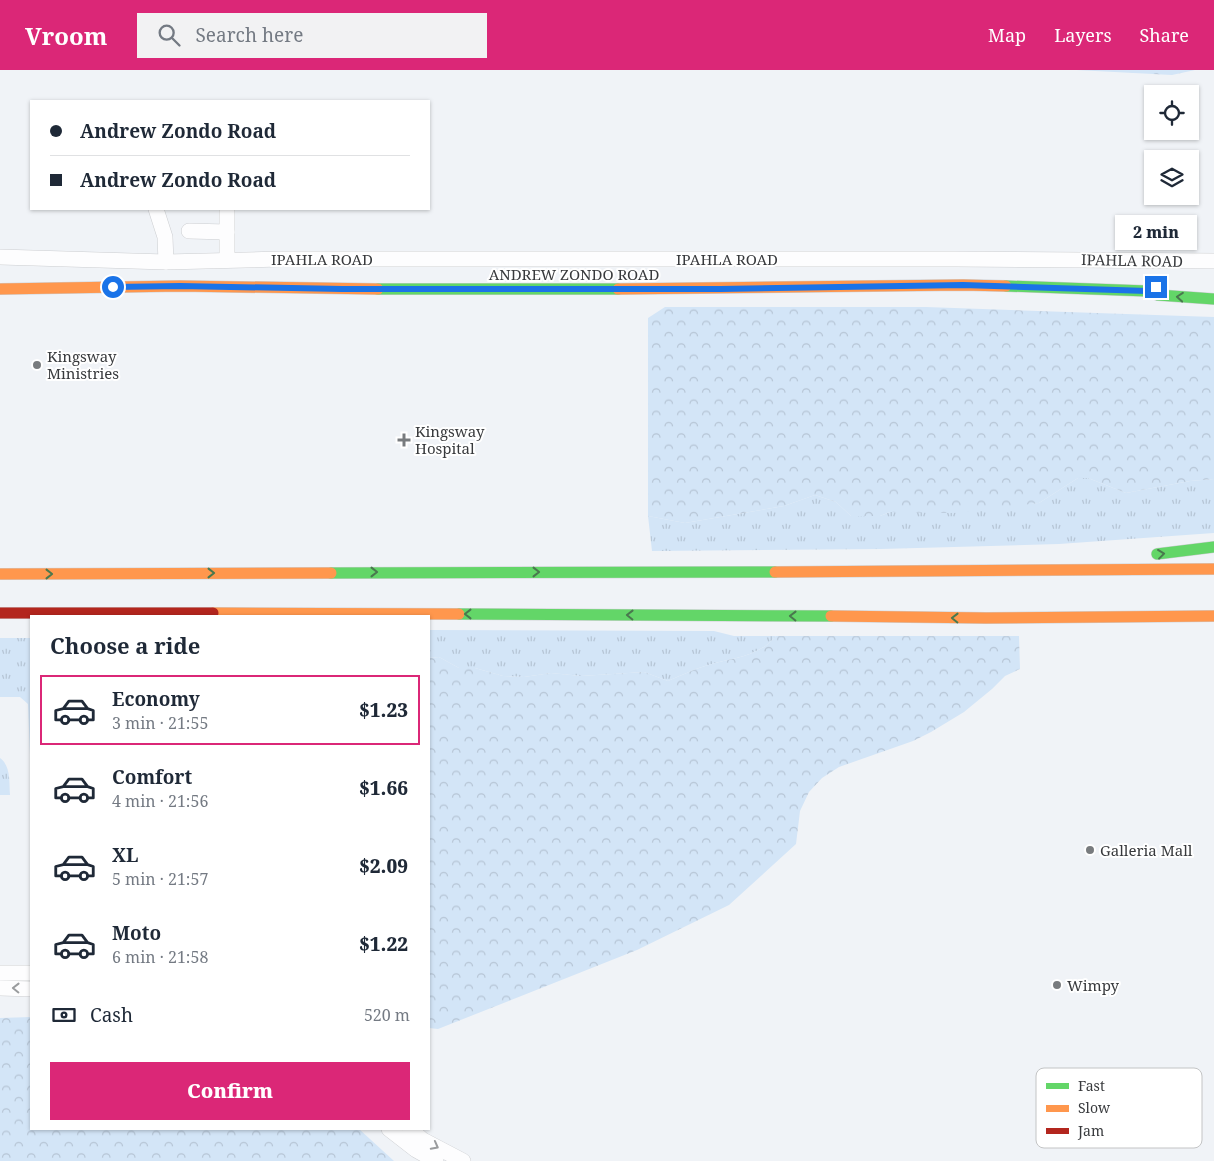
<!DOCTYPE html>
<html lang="en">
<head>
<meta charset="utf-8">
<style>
  body { margin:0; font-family:"Noto Serif",serif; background:#f2f2f3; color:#1f2937; height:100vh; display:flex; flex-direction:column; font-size:19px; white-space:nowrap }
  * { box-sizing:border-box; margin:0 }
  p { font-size:16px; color:#747a83 }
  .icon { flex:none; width:28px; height:28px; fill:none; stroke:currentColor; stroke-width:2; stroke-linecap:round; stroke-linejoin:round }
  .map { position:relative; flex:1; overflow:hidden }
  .side { position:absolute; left:30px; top:545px; width:400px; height:515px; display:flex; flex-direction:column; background:#fff; border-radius:0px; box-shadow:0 1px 4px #0004 }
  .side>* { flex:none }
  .top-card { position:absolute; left:30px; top:30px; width:400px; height:110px; border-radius:0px; box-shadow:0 1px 4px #0004; display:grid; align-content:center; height:110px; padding:0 20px; background:#fff }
  .buttons { position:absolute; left:1144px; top:15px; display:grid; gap:10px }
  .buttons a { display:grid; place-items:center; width:55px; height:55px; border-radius:0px; background:#fff; box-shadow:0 1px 4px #0004; font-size:25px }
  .end { position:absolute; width:22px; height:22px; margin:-11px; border:6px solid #1a73e8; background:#fff; box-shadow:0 0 0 2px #fff }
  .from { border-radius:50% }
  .bubble { position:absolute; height:35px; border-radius:0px; background:#fff; box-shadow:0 1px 4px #0004; font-size:16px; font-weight:800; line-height:35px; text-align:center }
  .top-card b { display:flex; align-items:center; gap:18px; height:48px; font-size:19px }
  .top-card b+b { border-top:1px solid #e0e1e3 }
  .top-card i { width:12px; height:12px; background:#1f2937 }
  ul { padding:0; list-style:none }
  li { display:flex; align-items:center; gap:15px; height:70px; margin:0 10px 8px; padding:0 10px; border:2px solid transparent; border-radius:0px }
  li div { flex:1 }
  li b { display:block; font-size:19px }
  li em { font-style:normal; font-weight:800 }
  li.selected { border-color:#db2777 }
  li>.icon { width:45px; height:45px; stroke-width:1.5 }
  h2 { padding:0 20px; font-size:22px; line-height:60px }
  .pay { display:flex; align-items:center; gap:12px; height:55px; padding:0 20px; font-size:19px }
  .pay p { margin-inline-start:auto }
  .action { display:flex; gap:10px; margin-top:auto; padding:10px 20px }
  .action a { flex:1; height:58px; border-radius:0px; background:#db2777; color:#fff; font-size:20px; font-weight:800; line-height:58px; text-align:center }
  header { display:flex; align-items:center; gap:30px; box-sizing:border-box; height:70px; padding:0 25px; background:#db2777; color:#fff }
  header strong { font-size:24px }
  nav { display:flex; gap:28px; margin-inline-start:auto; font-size:18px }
  .search { width:350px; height:45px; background:#f2f2f3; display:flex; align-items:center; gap:12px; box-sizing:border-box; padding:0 18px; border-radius:0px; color:#747a83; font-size:19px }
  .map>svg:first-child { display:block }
  .grass { fill:url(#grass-tufts) }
  .forest { fill:url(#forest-crowns) }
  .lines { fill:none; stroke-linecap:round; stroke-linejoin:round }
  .street-casing { stroke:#ccced1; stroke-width:16 }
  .fast-casing { stroke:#ccced1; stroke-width:12 }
  .slow-casing { stroke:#ccced1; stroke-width:12 }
  .jam-casing { stroke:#ccced1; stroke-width:12 }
  .street { stroke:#fdfdfe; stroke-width:15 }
  .fast { stroke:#63d668; stroke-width:11 }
  .slow { stroke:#ff974d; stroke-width:11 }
  .jam { stroke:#b3261e; stroke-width:11 }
  .oneway { stroke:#49784e }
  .oneway2 { stroke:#9a9c9e }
  .route { stroke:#1a73e8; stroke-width:6 }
  .poi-dot { fill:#787b7e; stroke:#fff; stroke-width:2 }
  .labels { text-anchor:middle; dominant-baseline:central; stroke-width:4; stroke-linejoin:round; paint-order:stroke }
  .street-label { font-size:15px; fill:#383a3d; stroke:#fff }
  .poi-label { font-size:15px; fill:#383a3d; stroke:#fff; text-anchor:start }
  .key { fill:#fff; stroke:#c3c4c5; stroke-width:1 }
  .key-label { font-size:14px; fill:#383a3d }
</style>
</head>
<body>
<header>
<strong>Vroom</strong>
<div class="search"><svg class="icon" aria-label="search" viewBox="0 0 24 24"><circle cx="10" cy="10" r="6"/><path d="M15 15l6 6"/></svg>Search here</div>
<nav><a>Map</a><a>Layers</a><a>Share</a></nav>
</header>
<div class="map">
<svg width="1214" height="1091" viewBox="0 0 1214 1091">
  <defs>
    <pattern id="grass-tufts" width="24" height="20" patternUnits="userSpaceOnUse" patternTransform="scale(1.25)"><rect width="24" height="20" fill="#d3e5f7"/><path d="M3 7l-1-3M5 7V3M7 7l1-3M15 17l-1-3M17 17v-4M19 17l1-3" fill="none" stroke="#b6c5d5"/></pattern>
    <pattern id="forest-crowns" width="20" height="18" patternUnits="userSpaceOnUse" patternTransform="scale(1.25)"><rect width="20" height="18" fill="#d3e5f7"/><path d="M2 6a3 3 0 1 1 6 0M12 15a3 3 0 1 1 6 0" fill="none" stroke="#b6c5d5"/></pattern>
  </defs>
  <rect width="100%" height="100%" fill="#f0f3f7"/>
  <g class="grass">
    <path d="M 1078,408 L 1088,408 L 1126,423 L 1190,411 L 1214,409 L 1214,463 L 1059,474 L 881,479 L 652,481 L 648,446 L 685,453 L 784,436 L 815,425 L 836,432 L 851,446 L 880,446 L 890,442 L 1039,433 Z"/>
    <path d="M 429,560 L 714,561 L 734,566 L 776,566 C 758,588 730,588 705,596 C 692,600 680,606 668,611 L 644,602 L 581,606 L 551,603 L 524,607 L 503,606 L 475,598 L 459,598 L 439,587 L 429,588 Z"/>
    <path d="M 0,568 L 31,568 L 31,710 L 28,634 L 20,627 L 0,627 Z"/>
    <path d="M 0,688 C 11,696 9,712 10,725 L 0,725 Z"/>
  </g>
  <g class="forest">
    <path d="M 1076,0 L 1195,0 L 1172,5 Z"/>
    <path d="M 665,237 L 926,237 L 1214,247 L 1214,409 L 1190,411 L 1126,423 L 1088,408 L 1078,408 L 1039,433 L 953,443 L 890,442 L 880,446 L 851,446 L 836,432 L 815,425 L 784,436 L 685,453 L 648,446 L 648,248 Z"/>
    <path d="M 776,566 L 1019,566 L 1020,599 L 1005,606 L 992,619 L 964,642 L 931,662 L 913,671 L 839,697 L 822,708 L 809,722 L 800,741 L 796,774 L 729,835 L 637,880 L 438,959 L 429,958 L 429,588 L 439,587 L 459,598 L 475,598 L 503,606 L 524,607 L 551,603 L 581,606 L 644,602 L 668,611 C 680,606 692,600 705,596 C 730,588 758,588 776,566 Z"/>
    <path d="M 31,947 L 31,1059 L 359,1059 L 394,1091 L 0,1091 L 0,948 Z"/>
  </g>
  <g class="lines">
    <defs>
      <g id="street">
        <path d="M 156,139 L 165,167 L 166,192"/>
        <path d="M 189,161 L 227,162"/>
        <path d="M 0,187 L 166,192 L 280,189 L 956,189 L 1214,191"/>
        <path d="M 227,190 L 227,139"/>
        <path d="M 0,903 L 31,903"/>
        <path d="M 0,918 L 31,919"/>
        <path d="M 389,1059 L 416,1080 L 436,1091"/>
        <path d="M 410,1059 L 423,1070 L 463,1091"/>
      </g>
      <g id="fast">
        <path d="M 1006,216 L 1147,221 L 1158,225 L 1214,229"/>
        <path d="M 378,219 L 618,219"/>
        <path d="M 1157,484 L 1214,477"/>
        <path d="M 331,503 L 775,502"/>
        <path d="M 459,544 L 831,546"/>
      </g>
      <g id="slow">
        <path d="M 0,219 L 180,216 L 378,219"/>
        <path d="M 618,219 L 963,215 L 1006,216"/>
        <path d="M 775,502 L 1214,499"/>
        <path d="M 0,504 L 331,503"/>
        <path d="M 213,543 L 459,544"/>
        <path d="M 831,546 L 986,548 L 1214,546"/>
      </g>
      <path id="jam" d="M 0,543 L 213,543"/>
    </defs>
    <use href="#street" class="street-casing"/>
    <use href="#fast" class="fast-casing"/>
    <use href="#slow" class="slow-casing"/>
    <use href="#jam" class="jam-casing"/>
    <use href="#street" class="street"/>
    <use href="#fast" class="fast"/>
    <use href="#slow" class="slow"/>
    <use href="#jam" class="jam"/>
  </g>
  <defs><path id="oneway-chevron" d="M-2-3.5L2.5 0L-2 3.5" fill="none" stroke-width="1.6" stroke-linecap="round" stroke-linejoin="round" transform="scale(1.25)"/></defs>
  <g class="oneway">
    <use href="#oneway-chevron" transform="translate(1180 227) rotate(-175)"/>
    <use href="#oneway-chevron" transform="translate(1161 484) rotate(-7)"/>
    <use href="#oneway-chevron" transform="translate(374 502)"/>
    <use href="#oneway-chevron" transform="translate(536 502)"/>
    <use href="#oneway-chevron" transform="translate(211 503)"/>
    <use href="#oneway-chevron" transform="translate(49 504)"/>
    <use href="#oneway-chevron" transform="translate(468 544) rotate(-180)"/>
    <use href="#oneway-chevron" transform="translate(630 545) rotate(-179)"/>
    <use href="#oneway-chevron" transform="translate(793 546) rotate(-179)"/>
    <use href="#oneway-chevron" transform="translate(955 548) rotate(-179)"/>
  </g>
  <g class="oneway2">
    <use href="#oneway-chevron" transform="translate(16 918) rotate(-179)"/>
    <use href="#oneway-chevron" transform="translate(435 1076) rotate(28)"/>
  </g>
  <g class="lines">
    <path class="route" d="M 113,217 L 180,216 L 342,219 L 720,219 L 963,215 L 1147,221 L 1156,217"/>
  </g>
  <g class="poi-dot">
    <circle cx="37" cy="295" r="5"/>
    <path d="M401.5 362.5h5v5h5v5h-5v5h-5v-5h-5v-5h5z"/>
    <circle cx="1090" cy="780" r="5"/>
    <circle cx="1057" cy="915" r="5"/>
  </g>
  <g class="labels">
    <g class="street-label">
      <text x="322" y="189">IPAHLA ROAD</text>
      <text x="727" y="189">IPAHLA ROAD</text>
      <text transform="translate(1132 190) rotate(1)">IPAHLA ROAD</text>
      <text x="574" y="204">ANDREW ZONDO ROAD</text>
    </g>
    <g class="poi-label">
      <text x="47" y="286">Kingsway<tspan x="47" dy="17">Ministries</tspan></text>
      <text x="415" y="361">Kingsway<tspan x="415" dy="17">Hospital</tspan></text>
      <text x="1100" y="780">Galleria Mall</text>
      <text x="1067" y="915">Wimpy</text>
    </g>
  </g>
  <rect x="1036" y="998" width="166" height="80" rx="8" class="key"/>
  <rect x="1046" y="1013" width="23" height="6" fill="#63d668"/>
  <rect x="1046" y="1035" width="23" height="7" fill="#ff974d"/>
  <rect x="1046" y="1058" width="23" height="6" fill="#b3261e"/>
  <g class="key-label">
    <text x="1078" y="1021">Fast</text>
    <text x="1078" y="1043">Slow</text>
    <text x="1078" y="1066">Jam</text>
  </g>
</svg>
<div class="buttons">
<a><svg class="icon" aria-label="locate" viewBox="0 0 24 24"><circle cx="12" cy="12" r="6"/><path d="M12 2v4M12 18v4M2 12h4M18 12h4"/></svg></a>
<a><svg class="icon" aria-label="layers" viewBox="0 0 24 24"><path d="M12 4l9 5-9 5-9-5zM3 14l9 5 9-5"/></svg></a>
</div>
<i class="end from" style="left:113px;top:217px"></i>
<i class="end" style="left:1156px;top:217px"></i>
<div class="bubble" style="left:1115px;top:145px;width:82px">2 min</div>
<div class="top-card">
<b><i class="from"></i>Andrew Zondo Road</b>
<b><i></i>Andrew Zondo Road</b>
</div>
<section class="side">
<h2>Choose a ride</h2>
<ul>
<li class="selected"><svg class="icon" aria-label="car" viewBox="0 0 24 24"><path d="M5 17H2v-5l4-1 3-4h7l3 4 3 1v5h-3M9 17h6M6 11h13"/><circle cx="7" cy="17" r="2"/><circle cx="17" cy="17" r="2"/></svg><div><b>Economy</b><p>3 min · 21:55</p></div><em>$1.23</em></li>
<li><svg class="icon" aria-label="car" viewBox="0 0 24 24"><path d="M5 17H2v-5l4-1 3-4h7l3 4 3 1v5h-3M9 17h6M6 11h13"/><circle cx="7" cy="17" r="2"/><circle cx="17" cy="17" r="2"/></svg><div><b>Comfort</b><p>4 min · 21:56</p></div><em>$1.66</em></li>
<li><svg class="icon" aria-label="car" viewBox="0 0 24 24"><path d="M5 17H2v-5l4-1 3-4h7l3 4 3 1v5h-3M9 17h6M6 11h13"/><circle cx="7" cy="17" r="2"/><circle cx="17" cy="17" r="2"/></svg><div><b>XL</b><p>5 min · 21:57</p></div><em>$2.09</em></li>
<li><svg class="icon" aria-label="car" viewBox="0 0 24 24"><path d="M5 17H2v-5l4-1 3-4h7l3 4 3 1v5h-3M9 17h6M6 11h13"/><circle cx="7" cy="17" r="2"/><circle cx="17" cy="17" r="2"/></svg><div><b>Moto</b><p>6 min · 21:58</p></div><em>$1.22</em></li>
</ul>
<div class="pay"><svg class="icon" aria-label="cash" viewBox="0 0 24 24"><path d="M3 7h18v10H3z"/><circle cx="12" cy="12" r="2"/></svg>Cash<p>520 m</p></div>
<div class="action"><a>Confirm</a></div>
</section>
</div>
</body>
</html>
